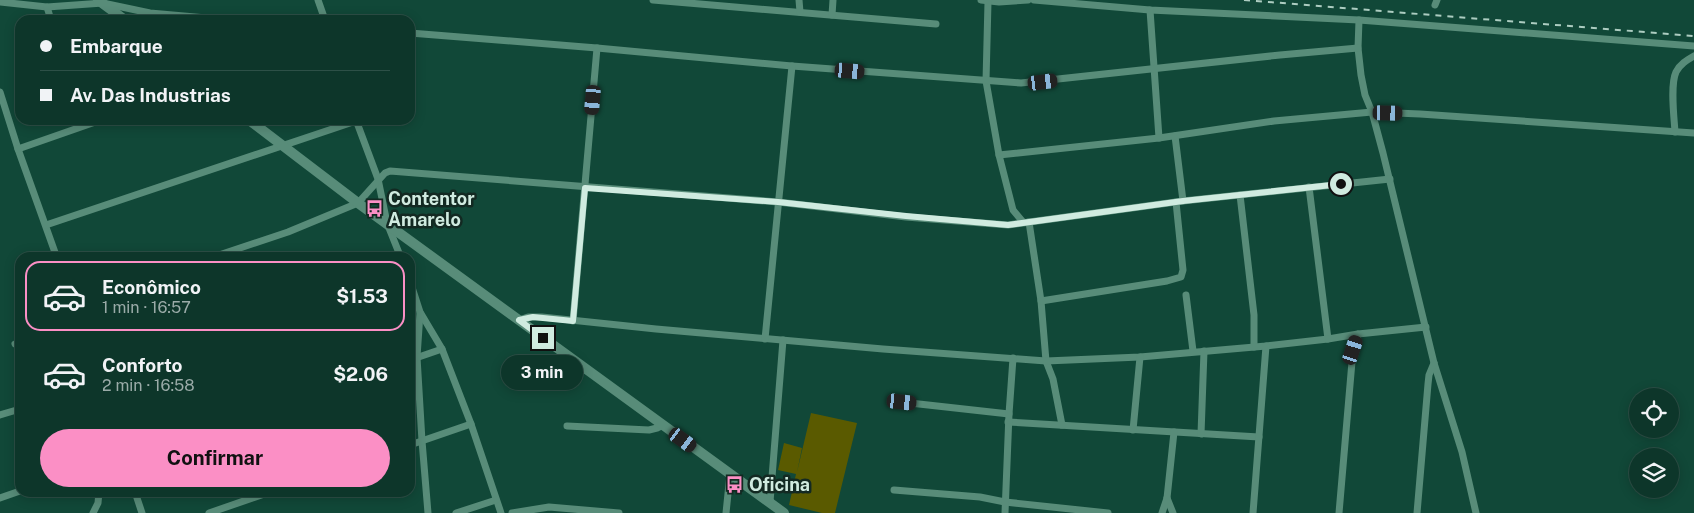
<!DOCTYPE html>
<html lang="pt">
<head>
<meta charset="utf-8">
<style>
  body { margin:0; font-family:"Public Sans",sans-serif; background:#163e32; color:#f1f3f6; height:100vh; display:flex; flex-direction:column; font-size:19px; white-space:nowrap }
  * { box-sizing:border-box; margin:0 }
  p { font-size:16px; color:#9aaba8 }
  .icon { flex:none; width:28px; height:28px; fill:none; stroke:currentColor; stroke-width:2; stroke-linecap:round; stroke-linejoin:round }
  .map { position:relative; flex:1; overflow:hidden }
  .panel { position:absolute; left:15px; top:252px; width:400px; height:245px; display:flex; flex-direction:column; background:#0d362a; border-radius:15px; box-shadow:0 2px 12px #0003,0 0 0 1px #2d5047 }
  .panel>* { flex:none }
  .hud { position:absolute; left:15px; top:15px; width:400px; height:110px; border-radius:15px; box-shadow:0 2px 12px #0003,0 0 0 1px #2d5047; display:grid; align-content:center; height:110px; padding:0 25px; background:#0d362a }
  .fabs { position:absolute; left:1629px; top:388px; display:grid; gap:10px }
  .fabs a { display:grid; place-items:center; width:50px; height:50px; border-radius:50%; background:#0d362a; box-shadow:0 2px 12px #0003,0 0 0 1px #2d5047; font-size:25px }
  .end { position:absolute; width:22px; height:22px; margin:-11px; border:6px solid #d0ebe0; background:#111; box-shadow:0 0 0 2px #111 }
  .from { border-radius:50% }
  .bubble { position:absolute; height:35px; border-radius:18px; background:#0d362a; box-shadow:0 2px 12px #0003,0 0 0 1px #2d5047; font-size:16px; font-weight:700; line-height:35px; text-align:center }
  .car { position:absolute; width:15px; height:30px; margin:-15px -8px; border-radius:6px; box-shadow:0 0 4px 1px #0007; background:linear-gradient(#222 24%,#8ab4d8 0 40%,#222 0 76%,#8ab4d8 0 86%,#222 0) }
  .hud b { display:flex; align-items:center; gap:18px; height:48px; font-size:19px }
  .hud b+b { border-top:1px solid #2d5047 }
  .hud i { width:12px; height:12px; background:#f1f3f6 }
  ul { padding:9px 0 0; list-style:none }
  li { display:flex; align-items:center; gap:15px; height:70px; margin:0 10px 8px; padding:0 15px; border:2px solid transparent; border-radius:15px }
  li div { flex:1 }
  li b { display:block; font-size:19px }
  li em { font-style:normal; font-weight:700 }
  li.active { border-color:#fb8fc5 }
  li>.icon { width:45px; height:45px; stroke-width:1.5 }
  .primary-button { display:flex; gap:10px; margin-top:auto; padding:10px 25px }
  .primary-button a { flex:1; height:58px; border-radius:30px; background:#fb8fc5; color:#111; font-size:20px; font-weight:700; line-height:58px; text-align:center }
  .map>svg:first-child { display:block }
  .green { fill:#5a5a00 }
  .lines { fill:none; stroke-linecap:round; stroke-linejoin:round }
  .street { stroke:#588c79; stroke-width:7 }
  .secondary { stroke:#588c79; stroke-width:10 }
  .rail { stroke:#adcdc1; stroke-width:2; stroke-dasharray:6 6; stroke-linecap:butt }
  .route { stroke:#d0ebe0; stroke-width:6 }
  .labels { text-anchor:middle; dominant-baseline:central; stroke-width:5; stroke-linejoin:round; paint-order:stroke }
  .poi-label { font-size:18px; font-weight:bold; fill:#d0ebe0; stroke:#132922; text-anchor:start }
</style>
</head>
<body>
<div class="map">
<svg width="1694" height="513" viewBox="0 0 1694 513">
  <rect width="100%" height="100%" fill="#114838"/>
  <path class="green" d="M 811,413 L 857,423 L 835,513 L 822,513 L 789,505 L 796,474 L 778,470 L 784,443 L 802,448 L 797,472 Z"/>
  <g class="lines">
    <g class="street">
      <path d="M 318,0 L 325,20"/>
      <path d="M 653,0 L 936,24"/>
      <path d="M 799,0 L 800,12"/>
      <path d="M 981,0 L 999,2 L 1028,0"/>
      <path d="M 1034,0 L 1150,10 L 1359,20 L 1694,46"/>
      <path d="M 0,2 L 47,7 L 103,3 L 150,13 L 229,20"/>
      <path d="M 988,2 L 986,81 L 999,155 L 1013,210 L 1023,222"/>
      <path d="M 1435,5 L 1437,0"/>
      <path d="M 47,7 L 51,20"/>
      <path d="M 1150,10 L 1159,138"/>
      <path d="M 832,15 L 833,0"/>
      <path d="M 1359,20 L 1358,48 L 1361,75 L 1365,95 L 1372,112 L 1383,153 L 1434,363 L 1462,452 L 1476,513"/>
      <path d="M 410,33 L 597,48 L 792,66 L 1021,83 L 1280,55 L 1358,48"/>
      <path d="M 0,92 L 18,149 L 57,258"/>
      <path d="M 356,120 L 378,179 L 387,223 L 401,258"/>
      <path d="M 1675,132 C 1674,116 1670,85 1676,72 C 1680,64 1687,60 1694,56"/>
      <path d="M 1175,136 L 1183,201"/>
      <path d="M 18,149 L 101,120"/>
      <path d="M 999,155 L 1159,138 L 1274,121 L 1372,112 L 1420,114 L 1694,133"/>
      <path d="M 1309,187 L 1328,339"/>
      <path d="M 1240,195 L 1254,315 L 1254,347"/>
      <path d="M 1029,222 L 1041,301 L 1046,361 L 1053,379 L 1062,425"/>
      <path d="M 46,225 L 356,121"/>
      <path d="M 210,258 L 288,232 L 358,203 L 385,173 L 390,171 L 778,202 L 906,217 L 1008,225 L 1183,201 L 1390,179"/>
      <path d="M 410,281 L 420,312 L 442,349 L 471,424 L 501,513"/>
      <path d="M 1186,295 L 1193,351"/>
      <path d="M 1041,301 L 1167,281 L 1181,277 L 1183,270 L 1176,202"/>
      <path d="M 420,313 L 417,357 L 422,441 L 428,513"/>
      <path d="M 519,320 L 528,317 L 542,317 L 656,329 L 883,349 L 1046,361 L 1140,357 L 1266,346 L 1328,339 L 1358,334 L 1426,327"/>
      <path d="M 573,321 L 597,48"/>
      <path d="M 765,339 L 792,66"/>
      <path d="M 15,344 L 20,342"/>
      <path d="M 410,360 L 442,349"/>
      <path d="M 901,402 L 1009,414"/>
      <path d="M 0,415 L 20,409"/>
      <path d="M 1008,422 L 1259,437"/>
      <path d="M 567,426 L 649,430 L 657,428 L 663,425"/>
      <path d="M 1133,430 L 1140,357"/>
      <path d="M 1201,434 L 1204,351"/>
      <path d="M 410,445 L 471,424"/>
      <path d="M 894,490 L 980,497 L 1005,502 L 1108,513"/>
      <path d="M 135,492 L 142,513"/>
      <path d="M 0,498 L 20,491"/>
      <path d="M 1167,498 L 1173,513"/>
      <path d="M 770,502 L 783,340"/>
      <path d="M 93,513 L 98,503 L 99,492"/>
      <path d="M 209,513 L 270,492"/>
      <path d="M 456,513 L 496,500"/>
      <path d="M 512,513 L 549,507 L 619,513"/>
      <path d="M 726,513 L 730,474"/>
      <path d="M 1005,513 L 1009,414 L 1013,358"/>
      <path d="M 1162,513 L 1167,498 L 1174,432"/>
      <path d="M 1253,513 L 1266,346"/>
      <path d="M 1339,513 L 1353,350 L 1358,334"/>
      <path d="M 1417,513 L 1428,384 L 1429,375 L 1434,363"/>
    </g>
    <g class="secondary">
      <path d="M 98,0 L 125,20"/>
      <path d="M 249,120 L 358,203 L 784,513"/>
    </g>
    <path class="rail" d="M 1244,0 L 1694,36"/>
  </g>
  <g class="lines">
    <path class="route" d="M 543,338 L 519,320 L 533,317 L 573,321 L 585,188 L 778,202 L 906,216 L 1008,225 L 1183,201 L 1341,184"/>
  </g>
  <defs>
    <symbol id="bus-bare" viewBox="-9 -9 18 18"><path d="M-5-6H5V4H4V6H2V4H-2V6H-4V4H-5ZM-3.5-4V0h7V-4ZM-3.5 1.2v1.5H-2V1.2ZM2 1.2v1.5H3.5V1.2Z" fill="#fb8fc5" stroke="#132922" stroke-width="2.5" paint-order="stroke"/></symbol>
  </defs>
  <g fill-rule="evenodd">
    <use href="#bus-bare" x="362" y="196" width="25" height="25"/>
    <use href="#bus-bare" x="722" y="472" width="25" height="25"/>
  </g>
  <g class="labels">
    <g class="poi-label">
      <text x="388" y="198">Contentor<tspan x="388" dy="21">Amarelo</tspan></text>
      <text x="749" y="484">Oficina</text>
    </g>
  </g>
</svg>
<div class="fabs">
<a><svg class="icon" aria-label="locate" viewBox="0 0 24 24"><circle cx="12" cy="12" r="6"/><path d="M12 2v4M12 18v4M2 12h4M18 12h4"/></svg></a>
<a><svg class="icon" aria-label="layers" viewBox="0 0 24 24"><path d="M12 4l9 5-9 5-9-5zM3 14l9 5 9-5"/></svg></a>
</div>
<i class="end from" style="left:1341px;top:184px"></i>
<i class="end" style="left:543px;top:338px"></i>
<div class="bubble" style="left:501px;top:355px;width:82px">3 min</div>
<i class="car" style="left:850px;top:71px;rotate:95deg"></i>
<i class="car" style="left:1043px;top:82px;rotate:83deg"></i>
<i class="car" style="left:593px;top:100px;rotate:185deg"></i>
<i class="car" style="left:1388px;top:113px;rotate:91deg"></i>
<i class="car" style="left:1353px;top:350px;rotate:18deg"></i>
<i class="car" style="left:902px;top:402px;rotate:96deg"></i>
<i class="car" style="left:683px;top:440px;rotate:126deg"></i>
<div class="hud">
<b><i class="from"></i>Embarque</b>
<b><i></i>Av. Das Industrias</b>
</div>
<section class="panel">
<ul>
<li class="active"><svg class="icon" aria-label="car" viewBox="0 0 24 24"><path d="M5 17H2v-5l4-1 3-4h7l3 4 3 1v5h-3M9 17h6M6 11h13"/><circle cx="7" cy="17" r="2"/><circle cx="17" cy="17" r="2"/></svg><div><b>Econômico</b><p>1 min · 16:57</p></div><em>$1.53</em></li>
<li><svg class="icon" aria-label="car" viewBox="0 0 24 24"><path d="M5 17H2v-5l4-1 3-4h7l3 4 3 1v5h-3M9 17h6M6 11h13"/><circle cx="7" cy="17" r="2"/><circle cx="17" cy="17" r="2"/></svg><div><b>Conforto</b><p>2 min · 16:58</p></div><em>$2.06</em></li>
</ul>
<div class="primary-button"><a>Confirmar</a></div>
</section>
</div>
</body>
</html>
